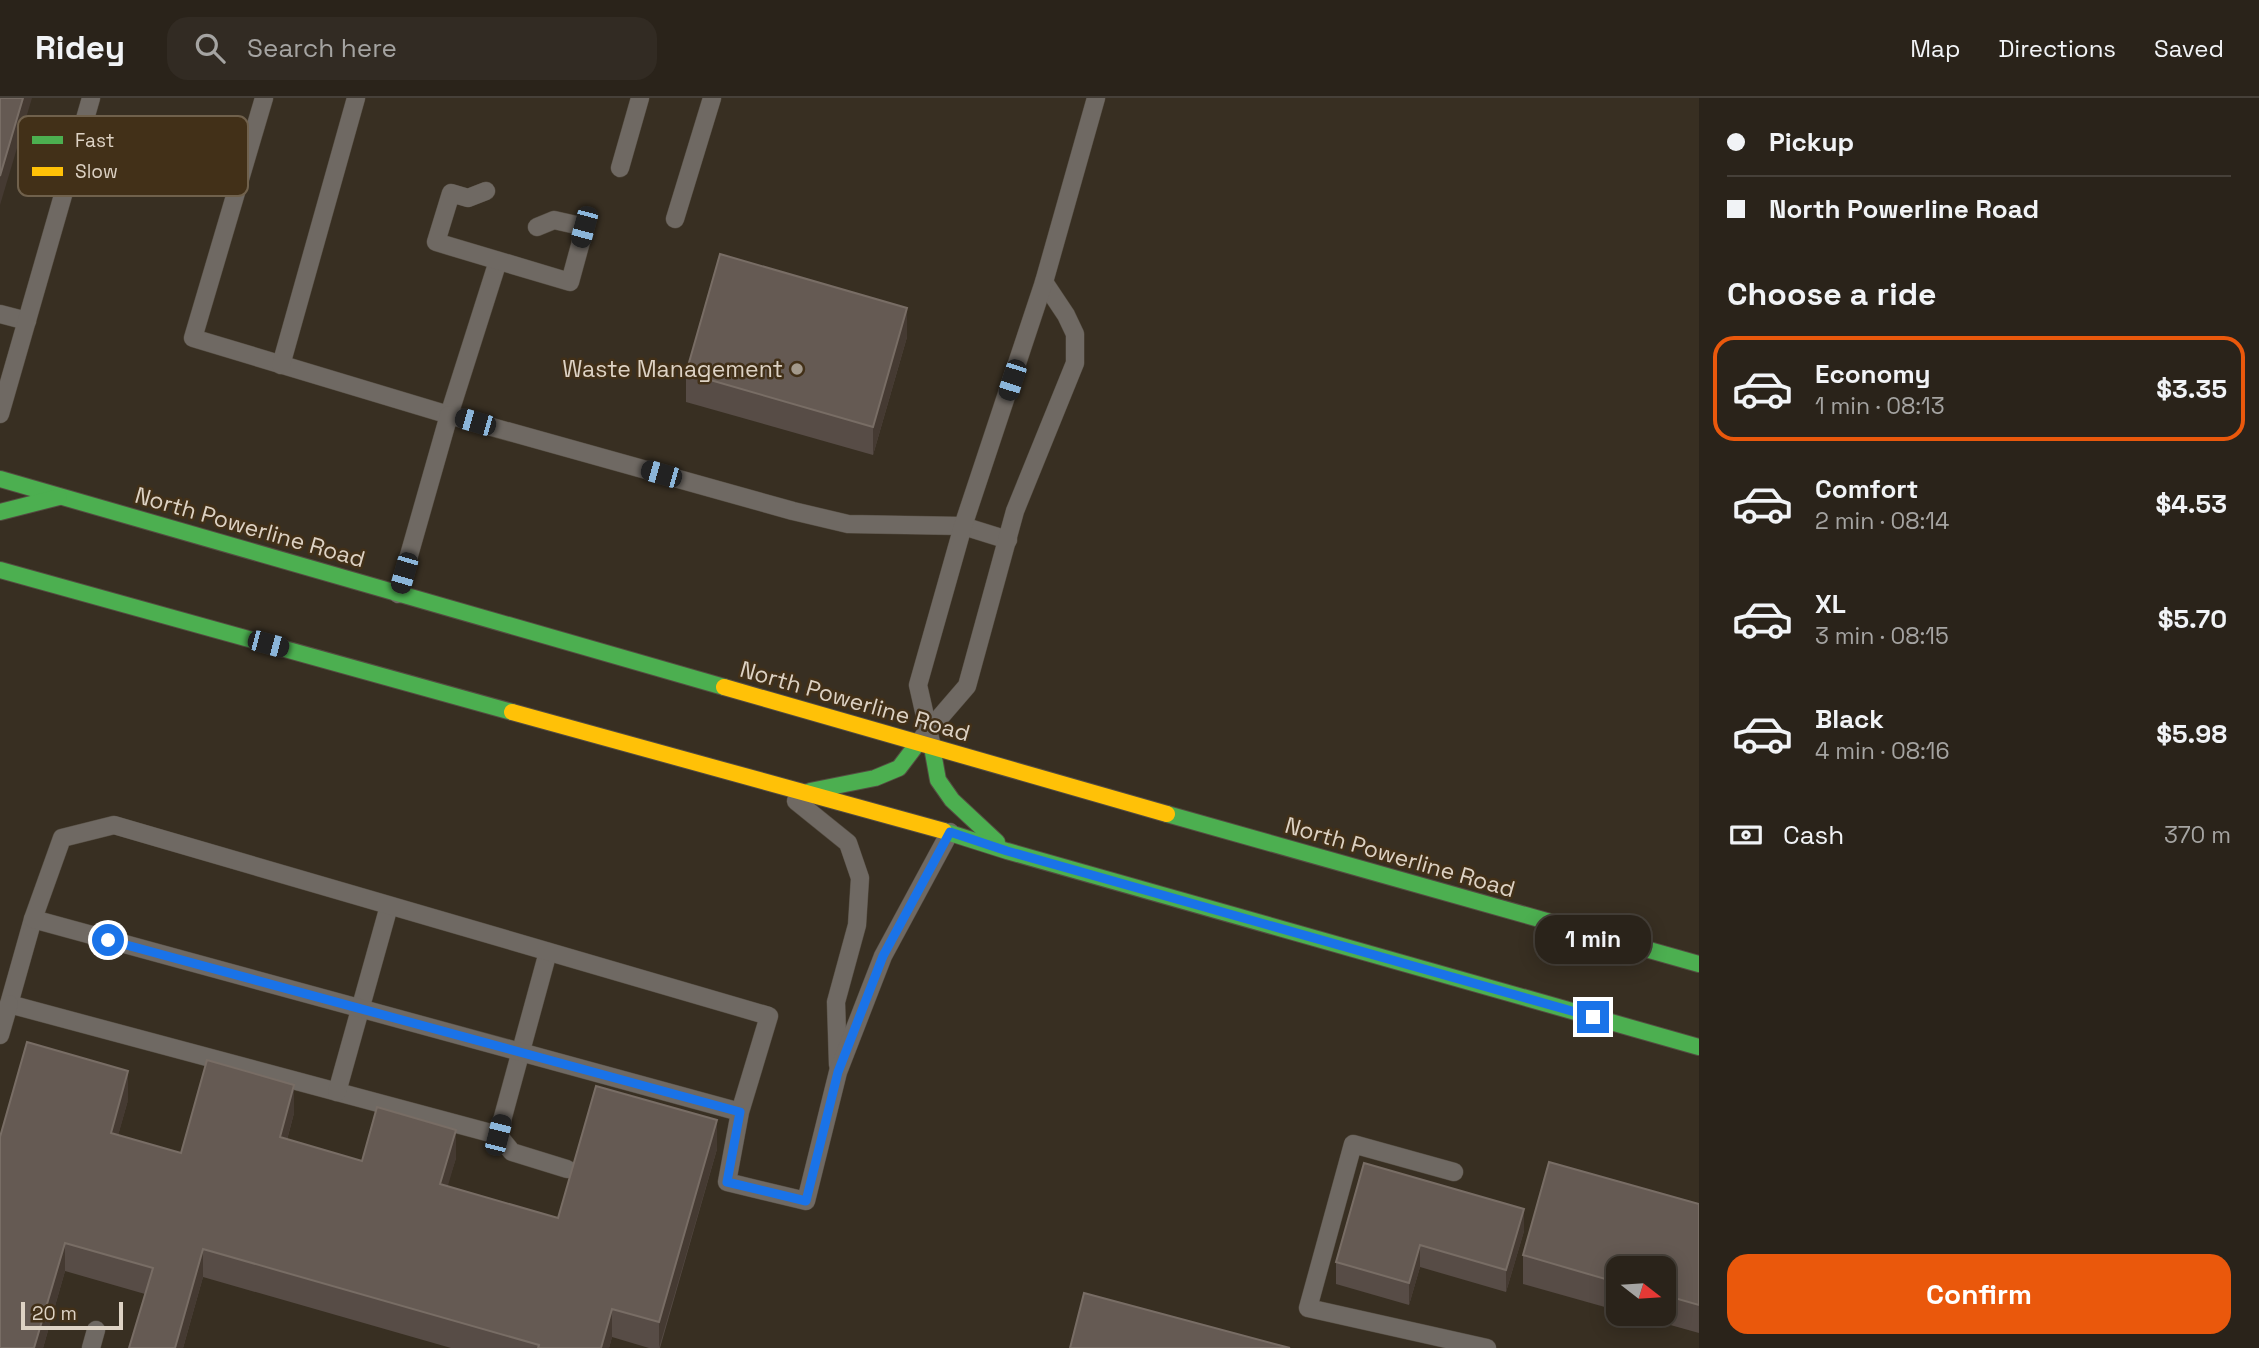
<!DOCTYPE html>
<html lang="en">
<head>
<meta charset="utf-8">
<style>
  body { margin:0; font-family:"Space Grotesk",sans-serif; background:#322b23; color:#f1f3f6; height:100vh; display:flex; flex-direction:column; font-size:26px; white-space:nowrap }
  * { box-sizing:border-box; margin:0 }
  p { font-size:23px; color:#a5a4a2 }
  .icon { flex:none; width:38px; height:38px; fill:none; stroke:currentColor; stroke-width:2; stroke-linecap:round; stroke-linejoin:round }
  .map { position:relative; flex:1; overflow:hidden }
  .panel { display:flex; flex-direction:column; background:#2a231a; width:560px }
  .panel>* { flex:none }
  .top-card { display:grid; align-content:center; height:154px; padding:0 28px; background:#2a231a }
  .needle { width:46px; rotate:107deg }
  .controls { position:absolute; left:1606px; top:1158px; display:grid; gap:14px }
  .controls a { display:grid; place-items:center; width:70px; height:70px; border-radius:14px; background:#2a231a; box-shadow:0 4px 18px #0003,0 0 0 2px #464039; font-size:35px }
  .scale { position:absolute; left:21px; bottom:18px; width:102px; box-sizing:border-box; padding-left:7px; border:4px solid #ddd2c4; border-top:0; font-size:19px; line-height:24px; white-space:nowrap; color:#ddd2c4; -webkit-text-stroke:5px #423018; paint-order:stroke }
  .end { position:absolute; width:32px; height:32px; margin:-16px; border:9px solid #1a73e8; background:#fff; box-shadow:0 0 0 4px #fff }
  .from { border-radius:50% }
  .bubble { position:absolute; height:49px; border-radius:21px; background:#2a231a; box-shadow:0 4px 18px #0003,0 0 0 2px #464039; font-size:23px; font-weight:600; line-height:49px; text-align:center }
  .car { position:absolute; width:21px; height:42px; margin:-21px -10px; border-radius:9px; box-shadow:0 0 5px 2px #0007; background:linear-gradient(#222 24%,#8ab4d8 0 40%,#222 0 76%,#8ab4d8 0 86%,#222 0) }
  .top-card b { display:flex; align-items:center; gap:24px; height:66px; font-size:26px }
  .top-card b+b { border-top:2px solid #464039 }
  .top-card i { width:18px; height:18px; background:#f1f3f6 }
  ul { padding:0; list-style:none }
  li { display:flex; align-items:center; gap:21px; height:105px; margin:0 14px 10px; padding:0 14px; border:4px solid transparent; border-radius:21px }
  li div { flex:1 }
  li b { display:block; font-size:26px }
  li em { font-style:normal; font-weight:600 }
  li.active { border-color:#ea580c }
  li>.icon { width:63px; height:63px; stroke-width:1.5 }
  h2 { padding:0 28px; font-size:32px; line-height:84px }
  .pay { display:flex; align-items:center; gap:18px; height:77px; padding:0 28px; font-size:26px }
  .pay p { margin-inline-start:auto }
  .button { display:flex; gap:14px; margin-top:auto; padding:14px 28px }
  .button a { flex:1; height:80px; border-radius:21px; background:#ea580c; color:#fff; font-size:28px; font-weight:600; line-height:80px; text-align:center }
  header { display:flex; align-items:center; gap:42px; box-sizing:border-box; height:98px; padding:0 35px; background:#2a231a; border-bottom:2px solid #464039 }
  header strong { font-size:33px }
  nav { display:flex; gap:38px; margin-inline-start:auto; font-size:24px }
  .search { width:490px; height:63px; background:#322b23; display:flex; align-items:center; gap:18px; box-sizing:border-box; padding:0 24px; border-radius:21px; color:#a5a4a2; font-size:26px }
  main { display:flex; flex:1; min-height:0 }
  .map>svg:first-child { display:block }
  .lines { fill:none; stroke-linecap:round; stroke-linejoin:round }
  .lane-casing { stroke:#544c41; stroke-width:19 }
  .fast-casing { stroke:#544c41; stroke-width:18 }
  .slow-casing { stroke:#544c41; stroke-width:18 }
  .lane { stroke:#6f6963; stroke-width:18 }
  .fast { stroke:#4caf50; stroke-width:16 }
  .slow { stroke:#ffc107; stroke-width:16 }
  .wall { fill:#574c46 }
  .shaded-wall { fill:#453a32 }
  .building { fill:#655a53; stroke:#786d65; stroke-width:2 }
  .route { stroke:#1a73e8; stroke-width:9 }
  .poi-dot { fill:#a3998b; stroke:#423018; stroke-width:2.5 }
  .labels { text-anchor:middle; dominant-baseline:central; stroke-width:5; stroke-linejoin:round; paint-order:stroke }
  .poi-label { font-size:23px; fill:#ddd2c4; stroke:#423018; text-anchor:end }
  .street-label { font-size:23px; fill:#ddd2c4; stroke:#423018 }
  .key { fill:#423018; stroke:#70614c; stroke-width:2 }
  .key-label { font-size:19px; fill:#ddd2c4 }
</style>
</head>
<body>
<header>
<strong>Ridey</strong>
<div class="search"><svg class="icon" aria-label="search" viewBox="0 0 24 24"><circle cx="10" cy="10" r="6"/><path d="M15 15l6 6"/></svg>Search here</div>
<nav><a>Map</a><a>Directions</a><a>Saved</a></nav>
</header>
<main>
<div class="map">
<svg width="1699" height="1250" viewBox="0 0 1699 1250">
  <rect width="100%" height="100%" fill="#382f22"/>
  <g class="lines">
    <defs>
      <g id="lane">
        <path d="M 264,0 L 193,240 L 449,317 L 498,163"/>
        <path d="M 620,70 L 640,0"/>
        <path d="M 486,93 L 468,100 L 451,95 L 436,144 L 570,184 L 585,129 L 554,122 L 537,129"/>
        <path d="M 675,121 L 712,0"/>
        <path d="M 0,216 L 27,223"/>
        <path d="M 281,267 L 356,0"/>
        <path d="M 0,316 L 91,0"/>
        <path d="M 398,496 L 449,317 L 793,413 L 848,426 L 963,428 L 1008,442"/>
        <path d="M 923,639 L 967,588 L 1015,413 L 1075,265 L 1075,236 L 1066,217 L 1044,184"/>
        <path d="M 932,649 L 918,587 L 963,428 L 1044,184 L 1096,0"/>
        <path d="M 796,703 L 848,745 L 860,780 L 857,827 L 836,904 L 838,967"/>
        <path d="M 33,821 L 9,906 L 498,1037 L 548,854"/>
        <path d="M 0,937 L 9,906"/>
        <path d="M 337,994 L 389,808"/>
        <path d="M 740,1014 L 769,918 L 114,727 L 62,740 L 33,821 L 740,1014 L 727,1084 L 806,1103 L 838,974 L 883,858 L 950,734"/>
        <path d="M 498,1037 L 512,1054 L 567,1071"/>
        <path d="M 1454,1074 L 1353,1046 L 1308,1210 L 1487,1250"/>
        <path d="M 91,1250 L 96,1232"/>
      </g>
      <g id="fast">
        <path d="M 0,381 L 724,589"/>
        <path d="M 0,414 L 59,399"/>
        <path d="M 0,472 L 512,614"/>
        <path d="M 932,649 L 938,682 L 952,702 L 997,744"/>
        <path d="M 810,693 L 875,680 L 899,670 L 918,645"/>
        <path d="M 1167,716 L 1699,866"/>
        <path d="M 944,733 L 1007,753 L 1699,949"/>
      </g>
      <g id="slow">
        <path d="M 724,589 L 1167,716"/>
        <path d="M 512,614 L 944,733"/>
      </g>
    </defs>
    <use href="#lane" class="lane-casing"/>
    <use href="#fast" class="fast-casing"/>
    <use href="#slow" class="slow-casing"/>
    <use href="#lane" class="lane"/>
    <use href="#fast" class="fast"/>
    <use href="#slow" class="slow"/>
  </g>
  <g class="wall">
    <path d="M 907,239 L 873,357 L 686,304 L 686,275 Z"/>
    <path d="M 128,1002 L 118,1037 L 181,1055 L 294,1015 L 287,1042 L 362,1063 L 456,1060 L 447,1088 L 558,1120 L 717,1051 L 660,1250 L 649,1250 L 612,1239 L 609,1250 L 451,1250 L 203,1179 L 183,1250 L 129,1250 L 145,1196 L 65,1173 L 43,1250 L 0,1250 Z"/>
    <path d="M 1364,1065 L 1524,1133 L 1506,1194 L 1420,1169 L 1409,1207 L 1336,1186 L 1336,1164 Z"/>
    <path d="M 1699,1106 L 1699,1235 L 1631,1216 L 1664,1216 L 1664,1171 L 1619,1171 L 1619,1213 L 1523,1186 L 1523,1157 Z"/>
  </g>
  <g class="shaded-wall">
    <path d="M 23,0 L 32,0 L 0,107 L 0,78 Z"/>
    <path d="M 907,210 L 907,239 L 873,357 L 873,329 Z"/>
    <path d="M 128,973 L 128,1002 L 111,1063 L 111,1035 Z"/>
    <path d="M 294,987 L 294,1015 L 280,1068 L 280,1039 Z"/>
    <path d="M 717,1022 L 717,1051 L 659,1250 L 659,1224 Z"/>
    <path d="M 456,1032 L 456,1060 L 440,1115 L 440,1086 Z"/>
    <path d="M 1524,1111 L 1524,1133 L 1506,1194 L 1506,1172 Z"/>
    <path d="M 65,1145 L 65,1173 L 43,1250 L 34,1250 Z"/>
    <path d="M 1420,1147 L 1420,1169 L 1409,1207 L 1409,1185 Z"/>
    <path d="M 203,1151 L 203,1179 L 183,1250 L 175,1250 Z"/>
    <path d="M 612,1211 L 612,1239 L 609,1250 L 601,1250 Z"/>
  </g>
  <g class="building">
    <path d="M 0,0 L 23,0 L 0,78 Z"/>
    <path d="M 720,156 L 907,210 L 873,329 L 686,275 Z"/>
    <path d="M 27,944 L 128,973 L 111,1035 L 181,1055 L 207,962 L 294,987 L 280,1039 L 362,1063 L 377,1009 L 456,1032 L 440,1086 L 558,1120 L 596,988 L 717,1022 L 659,1224 L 612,1211 L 601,1250 L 538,1250 L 539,1247 L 203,1151 L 175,1250 L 129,1250 L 153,1170 L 65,1145 L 34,1250 L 0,1250 L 0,1039 Z"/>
    <path d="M 1549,1064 L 1699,1106 L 1699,1207 L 1664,1197 L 1664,1171 L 1619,1171 L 1619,1185 L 1523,1157 Z"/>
    <path d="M 1364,1065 L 1524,1111 L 1506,1172 L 1420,1147 L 1409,1185 L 1336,1164 Z"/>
    <path d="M 1084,1195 L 1290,1250 L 1070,1250 Z"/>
  </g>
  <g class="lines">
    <path class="route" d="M 108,842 L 740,1014 L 727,1084 L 806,1103 L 838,974 L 883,858 L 950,734 L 1007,753 L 1593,919"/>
  </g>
  <circle class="poi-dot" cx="797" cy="271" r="7"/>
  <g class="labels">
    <g class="poi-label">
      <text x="783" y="271">Waste Management</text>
    </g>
    <g class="street-label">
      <text transform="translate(250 429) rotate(16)">North Powerline Road</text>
      <text transform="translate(855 603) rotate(16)">North Powerline Road</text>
      <text transform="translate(1400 759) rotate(16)">North Powerline Road</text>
    </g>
  </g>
  <rect x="18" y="18" width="230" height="80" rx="10" class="key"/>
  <rect x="32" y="38" width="31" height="8" fill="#4caf50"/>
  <rect x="32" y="69" width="31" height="9" fill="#ffc107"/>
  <g class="key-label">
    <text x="75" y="49">Fast</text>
    <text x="75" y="80">Slow</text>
  </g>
</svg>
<div class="controls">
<a><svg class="needle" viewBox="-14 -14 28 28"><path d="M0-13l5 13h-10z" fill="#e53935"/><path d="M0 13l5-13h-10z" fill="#a5a4a2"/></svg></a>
</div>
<div class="scale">20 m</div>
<i class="end from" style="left:108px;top:842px"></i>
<i class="end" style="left:1593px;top:919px"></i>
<div class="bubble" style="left:1535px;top:817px;width:116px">1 min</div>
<i class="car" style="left:584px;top:129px;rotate:195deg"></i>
<i class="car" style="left:1012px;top:282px;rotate:198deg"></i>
<i class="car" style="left:475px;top:324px;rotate:286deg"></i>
<i class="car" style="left:661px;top:376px;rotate:286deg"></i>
<i class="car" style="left:404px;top:475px;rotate:196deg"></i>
<i class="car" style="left:268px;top:546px;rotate:105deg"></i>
<i class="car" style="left:498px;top:1037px;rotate:14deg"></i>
</div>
<section class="panel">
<div class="top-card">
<b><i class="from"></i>Pickup</b>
<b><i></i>North Powerline Road</b>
</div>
<h2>Choose a ride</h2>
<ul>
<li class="active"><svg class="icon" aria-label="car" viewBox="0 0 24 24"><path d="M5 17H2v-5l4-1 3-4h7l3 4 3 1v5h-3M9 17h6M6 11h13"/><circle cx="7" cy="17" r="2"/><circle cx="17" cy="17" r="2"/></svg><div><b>Economy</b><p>1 min · 08:13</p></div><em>$3.35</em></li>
<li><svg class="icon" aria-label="car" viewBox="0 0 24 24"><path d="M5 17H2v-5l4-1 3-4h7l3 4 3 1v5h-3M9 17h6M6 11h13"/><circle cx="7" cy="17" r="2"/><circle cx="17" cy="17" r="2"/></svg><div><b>Comfort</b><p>2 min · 08:14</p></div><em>$4.53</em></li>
<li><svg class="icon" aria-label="car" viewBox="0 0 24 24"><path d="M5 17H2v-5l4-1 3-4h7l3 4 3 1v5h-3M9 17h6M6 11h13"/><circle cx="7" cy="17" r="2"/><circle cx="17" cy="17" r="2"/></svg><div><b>XL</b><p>3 min · 08:15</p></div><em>$5.70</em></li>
<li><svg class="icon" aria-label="car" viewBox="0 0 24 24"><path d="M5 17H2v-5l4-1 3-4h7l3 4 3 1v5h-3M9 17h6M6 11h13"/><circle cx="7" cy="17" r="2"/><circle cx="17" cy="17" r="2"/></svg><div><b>Black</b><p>4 min · 08:16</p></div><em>$5.98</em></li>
</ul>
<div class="pay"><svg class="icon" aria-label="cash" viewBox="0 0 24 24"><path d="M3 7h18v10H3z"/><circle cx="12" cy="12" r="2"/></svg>Cash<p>370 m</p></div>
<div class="button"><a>Confirm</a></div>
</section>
</main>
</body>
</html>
